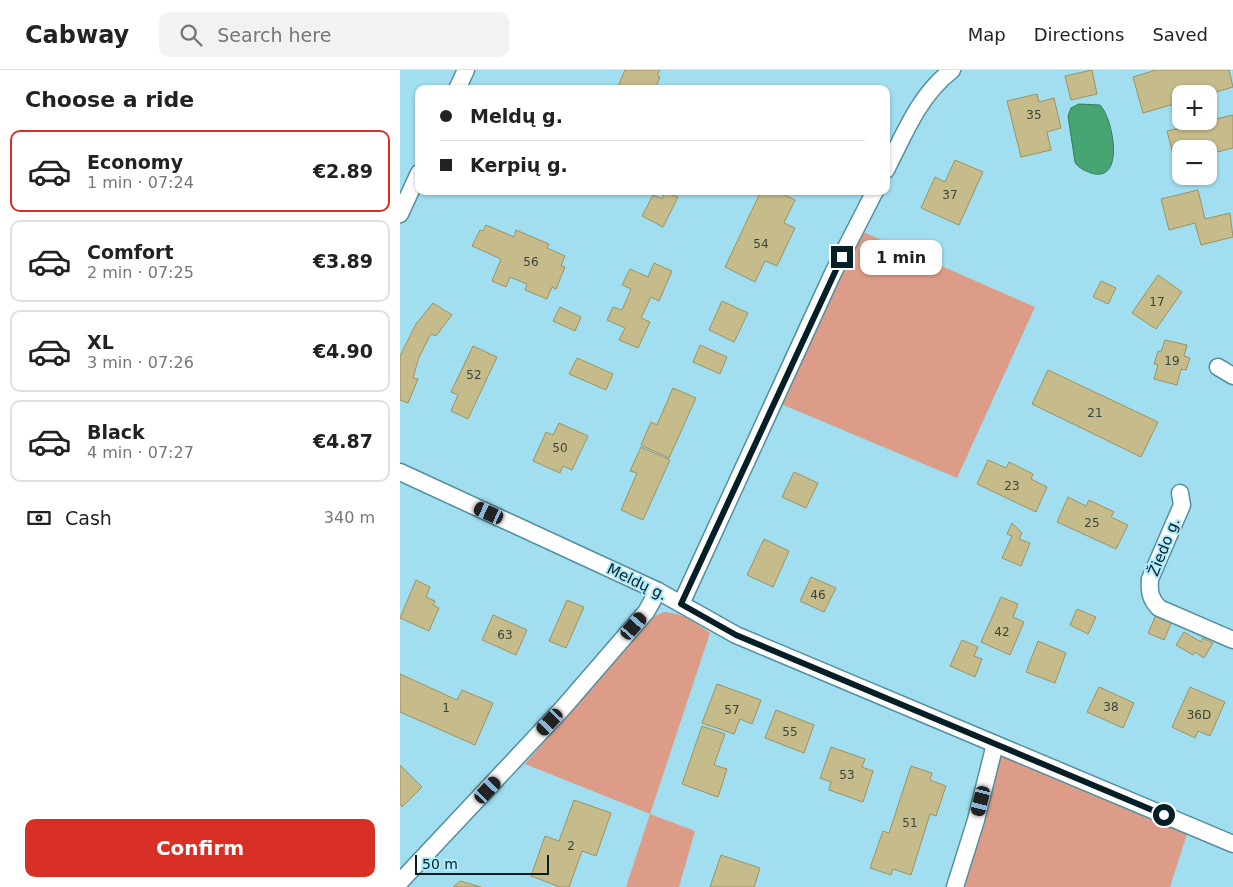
<!DOCTYPE html>
<html lang="en">
<head>
<meta charset="utf-8">
<style>
  body { margin:0; font-family:"DejaVu Sans",sans-serif; background:#f2f2f2; color:#222; height:100vh; display:flex; flex-direction:column; font-size:19px; white-space:nowrap }
  * { box-sizing:border-box; margin:0 }
  p { font-size:16px; color:#767676 }
  .icon { flex:none; width:28px; height:28px; fill:none; stroke:currentColor; stroke-width:2; stroke-linecap:round; stroke-linejoin:round }
  .map { position:relative; flex:1; overflow:hidden }
  .drawer { display:flex; flex-direction:column; background:#fff; width:400px }
  .drawer>* { flex:none }
  .top-card { position:absolute; left:15px; top:15px; width:475px; height:110px; border-radius:10px; box-shadow:0 1px 4px #0004; display:grid; align-content:center; height:110px; padding:0 25px; background:#fff }
  .tools { position:absolute; left:772px; top:15px; display:grid; gap:10px }
  .tools a { display:grid; place-items:center; width:45px; height:45px; border-radius:10px; background:#fff; box-shadow:0 1px 4px #0004; font-size:25px }
  .scale { position:absolute; left:15px; bottom:12px; width:134px; box-sizing:border-box; padding-left:5px; border:2px solid #061f26; border-top:0; font-size:14px; line-height:18px; white-space:nowrap; color:#061f26; -webkit-text-stroke:4px #adebfd; paint-order:stroke }
  .end { position:absolute; width:22px; height:22px; margin:-11px; border:6px solid #061f26; background:#fff; box-shadow:0 0 0 2px #fff }
  .from { border-radius:50% }
  .bubble { position:absolute; height:35px; border-radius:10px; background:#fff; box-shadow:0 1px 4px #0004; font-size:16px; font-weight:700; line-height:35px; text-align:center }
  .car { position:absolute; width:15px; height:30px; margin:-15px -8px; border-radius:6px; box-shadow:0 0 4px 1px #0007; background:linear-gradient(#222 24%,#8ab4d8 0 40%,#222 0 76%,#8ab4d8 0 86%,#222 0) }
  .top-card b { display:flex; align-items:center; gap:18px; height:48px; font-size:19px }
  .top-card b+b { border-top:1px solid #e0e0e0 }
  .top-card i { width:12px; height:12px; background:#222 }
  ul { padding:0; list-style:none }
  li { display:flex; align-items:center; gap:15px; height:82px; margin:0 10px 8px; padding:0 15px; border:2px solid #e0e0e0; border-radius:10px }
  li div { flex:1 }
  li b { display:block; font-size:19px }
  li em { font-style:normal; font-weight:700 }
  li.on { border-color:#d93025 }
  li>.icon { width:45px; height:45px; stroke-width:1.5 }
  h2 { padding:0 25px; font-size:22px; line-height:60px }
  .pay { display:flex; align-items:center; gap:12px; height:55px; padding:0 25px; font-size:19px }
  .pay p { margin-inline-start:auto }
  .primary-button { display:flex; gap:10px; margin-top:auto; padding:10px 25px }
  .primary-button a { flex:1; height:58px; border-radius:10px; background:#d93025; color:#fff; font-size:20px; font-weight:700; line-height:58px; text-align:center }
  header { display:flex; align-items:center; gap:30px; box-sizing:border-box; height:70px; padding:0 25px; background:#fff; border-bottom:1px solid #e0e0e0 }
  header strong { font-size:24px }
  nav { display:flex; gap:28px; margin-inline-start:auto; font-size:18px }
  .search { width:350px; height:45px; background:#f2f2f2; display:flex; align-items:center; gap:12px; box-sizing:border-box; padding:0 18px; border-radius:10px; color:#767676; font-size:19px }
  main { display:flex; flex:1; min-height:0 }
  .map>svg:first-child { display:block }
  .green { fill:#dd9c88 }
  .water { fill:#46a573; stroke:#337d5c }
  .building { fill:#c6bb8a; stroke:#9d9262 }
  .lines { fill:none; stroke-linecap:round; stroke-linejoin:round }
  .minor-casing { stroke:#538fa0; stroke-width:19 }
  .minor { stroke:#fff; stroke-width:16 }
  .route { stroke:#061f26; stroke-width:6 }
  .labels { text-anchor:middle; dominant-baseline:central; stroke-width:4; stroke-linejoin:round; paint-order:stroke }
  .number-label { font-size:12px; fill:#36463f }
  .street-label { font-size:15px; fill:#061f26; stroke:#adebfd }
</style>
</head>
<body>
<header>
<strong>Cabway</strong>
<div class="search"><svg class="icon" aria-label="search" viewBox="0 0 24 24"><circle cx="10" cy="10" r="6"/><path d="M15 15l6 6"/></svg>Search here</div>
<nav><a>Map</a><a>Directions</a><a>Saved</a></nav>
</header>
<main>
<section class="drawer">
<h2>Choose a ride</h2>
<ul>
<li class="on"><svg class="icon" aria-label="car" viewBox="0 0 24 24"><path d="M5 17H2v-5l4-1 3-4h7l3 4 3 1v5h-3M9 17h6M6 11h13"/><circle cx="7" cy="17" r="2"/><circle cx="17" cy="17" r="2"/></svg><div><b>Economy</b><p>1 min · 07:24</p></div><em>€2.89</em></li>
<li><svg class="icon" aria-label="car" viewBox="0 0 24 24"><path d="M5 17H2v-5l4-1 3-4h7l3 4 3 1v5h-3M9 17h6M6 11h13"/><circle cx="7" cy="17" r="2"/><circle cx="17" cy="17" r="2"/></svg><div><b>Comfort</b><p>2 min · 07:25</p></div><em>€3.89</em></li>
<li><svg class="icon" aria-label="car" viewBox="0 0 24 24"><path d="M5 17H2v-5l4-1 3-4h7l3 4 3 1v5h-3M9 17h6M6 11h13"/><circle cx="7" cy="17" r="2"/><circle cx="17" cy="17" r="2"/></svg><div><b>XL</b><p>3 min · 07:26</p></div><em>€4.90</em></li>
<li><svg class="icon" aria-label="car" viewBox="0 0 24 24"><path d="M5 17H2v-5l4-1 3-4h7l3 4 3 1v5h-3M9 17h6M6 11h13"/><circle cx="7" cy="17" r="2"/><circle cx="17" cy="17" r="2"/></svg><div><b>Black</b><p>4 min · 07:27</p></div><em>€4.87</em></li>
</ul>
<div class="pay"><svg class="icon" aria-label="cash" viewBox="0 0 24 24"><path d="M3 7h18v10H3z"/><circle cx="12" cy="12" r="2"/></svg>Cash<p>340 m</p></div>
<div class="primary-button"><a>Confirm</a></div>
</section>
<div class="map">
<svg width="833" height="817" viewBox="0 0 833 817">
  <rect width="100%" height="100%" fill="#a0def0"/>
  <g class="green">
    <path d="M 459,160 L 635,237 L 557,408 L 381,334 Z"/>
    <path d="M 264,542 C 283,543 295,552 310,563 L 250,744 L 295,761 L 279,817 L 226,817 L 250,744 L 125,694 L 252,547 Z"/>
    <path d="M 602,683 L 787,764 L 770,817 L 561,817 Z"/>
  </g>
  <path class="water" d="M 679,34 L 700,35 C 713,48 726,114 691,103 C 684,100 678,98 675,92 L 668,46 L 671,38 Z"/>
  <g class="building">
    <path d="M 225,0 L 260,0 L 257,5 L 260,7 L 255,19 L 223,19 L 218,16 Z"/>
    <path d="M 692,0 L 697,24 L 671,30 L 665,6 Z"/>
    <path d="M 756,0 L 829,0 L 833,17 L 809,24 L 781,24 L 781,32 L 743,43 L 733,7 Z"/>
    <path d="M 637,24 L 639,32 L 654,28 L 661,58 L 647,62 L 651,80 L 621,87 L 607,31 Z"/>
    <path d="M 833,45 L 833,78 L 809,84 L 809,79 L 781,79 L 781,91 L 775,92 L 767,61 Z"/>
    <path d="M 555,90 L 583,102 L 559,155 L 521,138 L 535,107 L 545,112 Z"/>
    <path d="M 798,120 L 805,149 L 830,143 L 833,167 L 801,175 L 795,153 L 769,160 L 761,129 Z"/>
    <path d="M 361,121 L 377,121 L 395,130 L 384,153 L 395,158 L 377,196 L 365,191 L 355,212 L 325,197 Z"/>
    <path d="M 265,122 L 278,127 L 263,157 L 242,146 L 253,125 L 262,129 Z"/>
    <path d="M 86,155 L 114,167 L 116,160 L 149,174 L 147,178 L 165,186 L 161,196 L 165,197 L 156,219 L 152,217 L 147,229 L 125,220 L 127,214 L 110,207 L 106,217 L 92,211 L 101,189 L 72,176 L 80,160 L 83,161 Z"/>
    <path d="M 254,193 L 272,201 L 259,231 L 251,227 L 241,248 L 250,252 L 238,278 L 219,270 L 225,258 L 207,250 L 213,237 L 222,240 L 231,219 L 222,215 L 230,199 L 248,207 Z"/>
    <path d="M 758,205 L 782,222 L 756,259 L 732,243 Z"/>
    <path d="M 701,211 L 716,218 L 708,234 L 693,227 Z"/>
    <path d="M 322,231 L 348,243 L 334,272 L 309,260 Z"/>
    <path d="M 33,233 L 52,245 L 36,266 L 31,264 L 19,287 L 13,308 L 18,309 L 8,333 L 0,330 L 0,286 L 16,254 Z"/>
    <path d="M 160,237 L 181,247 L 175,261 L 153,251 Z"/>
    <path d="M 765,270 L 787,275 L 784,286 L 790,288 L 786,300 L 781,299 L 777,315 L 754,309 L 758,295 L 754,294 L 758,281 L 761,282 Z"/>
    <path d="M 300,275 L 327,287 L 320,304 L 293,292 Z"/>
    <path d="M 73,276 L 97,287 L 68,349 L 51,341 L 58,325 L 51,322 Z"/>
    <path d="M 177,288 L 213,304 L 206,320 L 169,304 Z"/>
    <path d="M 648,300 L 758,352 L 741,387 L 632,334 Z"/>
    <path d="M 273,318 L 296,328 L 269,388 L 241,375 L 251,352 L 257,355 Z"/>
    <path d="M 159,353 L 188,366 L 172,400 L 163,396 L 160,403 L 133,391 L 146,362 L 153,365 Z"/>
    <path d="M 241,377 L 270,390 L 243,450 L 221,440 L 237,403 L 230,401 Z"/>
    <path d="M 588,390 L 606,398 L 609,392 L 633,404 L 631,409 L 647,417 L 636,442 L 577,414 Z"/>
    <path d="M 394,402 L 418,413 L 406,438 L 382,427 Z"/>
    <path d="M 668,427 L 686,436 L 689,430 L 714,442 L 711,447 L 728,455 L 716,479 L 657,452 Z"/>
    <path d="M 612,453 L 622,463 L 619,469 L 630,473 L 621,496 L 602,488 L 612,466 L 607,464 Z"/>
    <path d="M 364,469 L 389,481 L 373,517 L 347,505 Z"/>
    <path d="M 411,507 L 436,518 L 424,542 L 400,531 Z"/>
    <path d="M 16,510 L 30,517 L 26,527 L 35,531 L 33,535 L 39,538 L 29,561 L 0,548 Z"/>
    <path d="M 601,527 L 618,534 L 613,547 L 624,552 L 610,585 L 581,572 Z"/>
    <path d="M 167,530 L 184,537 L 166,578 L 149,571 Z"/>
    <path d="M 677,539 L 696,547 L 688,564 L 670,555 Z"/>
    <path d="M 93,545 L 127,560 L 116,585 L 82,570 Z"/>
    <path d="M 756,545 L 772,551 L 764,570 L 748,563 Z"/>
    <path d="M 784,562 L 801,572 L 803,568 L 813,573 L 804,588 L 795,582 L 793,585 L 776,575 Z"/>
    <path d="M 562,570 L 578,577 L 574,586 L 582,589 L 575,607 L 550,596 Z"/>
    <path d="M 638,571 L 666,583 L 655,613 L 626,602 Z"/>
    <path d="M 0,604 L 57,630 L 62,620 L 93,633 L 75,675 L 0,642 Z"/>
    <path d="M 317,614 L 361,630 L 352,654 L 340,649 L 334,664 L 302,653 Z"/>
    <path d="M 699,617 L 734,633 L 723,658 L 687,642 Z"/>
    <path d="M 790,617 L 825,632 L 810,666 L 798,661 L 795,668 L 772,657 Z"/>
    <path d="M 376,640 L 414,655 L 404,683 L 365,668 Z"/>
    <path d="M 302,656 L 325,664 L 314,695 L 327,699 L 318,727 L 282,714 Z"/>
    <path d="M 431,677 L 465,689 L 462,697 L 473,701 L 463,732 L 429,720 L 431,712 L 420,708 Z"/>
    <path d="M 0,695 L 22,717 L 2,737 L 0,734 Z"/>
    <path d="M 511,696 L 532,703 L 530,710 L 546,716 L 536,746 L 530,744 L 511,805 L 493,799 L 491,805 L 470,798 L 483,761 L 489,763 Z"/>
    <path d="M 174,730 L 211,743 L 196,786 L 182,781 L 169,817 L 160,817 L 131,806 L 145,766 L 159,771 Z"/>
    <path d="M 321,785 L 360,798 L 354,817 L 310,817 Z"/>
    <path d="M 60,811 L 81,817 L 53,817 Z"/>
  </g>
  <g class="lines">
    <defs>
      <g id="minor">
        <path d="M 57,19 L 66,0"/>
        <path d="M 486,100 C 504,65 519,25 552,0"/>
        <path d="M 0,144 L 19,103"/>
        <path d="M 818,297 L 833,306"/>
        <path d="M 0,402 L 258,521 L 336,565 L 833,774"/>
        <path d="M 780,423 L 782,435 L 750,509 C 749,521 750,529 759,538 L 833,570"/>
        <path d="M 281,534 L 433,203 L 475,121"/>
        <path d="M 0,812 L 163,638 L 246,542 L 258,521"/>
        <path d="M 555,817 L 576,750 L 595,674"/>
      </g>
    </defs>
    <use href="#minor" class="minor-casing"/>
    <use href="#minor" class="minor"/>
  </g>
  <g class="lines">
    <path class="route" d="M 442,187 L 281,534 L 336,565 L 764,745"/>
  </g>
  <g class="labels">
    <g class="number-label">
      <text x="634" y="45">35</text>
      <text x="550" y="125">37</text>
      <text x="361" y="174">54</text>
      <text x="131" y="192">56</text>
      <text x="757" y="232">17</text>
      <text x="772" y="291">19</text>
      <text x="74" y="305">52</text>
      <text x="695" y="343">21</text>
      <text x="160" y="378">50</text>
      <text x="612" y="416">23</text>
      <text x="692" y="453">25</text>
      <text x="418" y="525">46</text>
      <text x="602" y="562">42</text>
      <text x="105" y="565">63</text>
      <text x="711" y="637">38</text>
      <text x="46" y="638">1</text>
      <text x="332" y="640">57</text>
      <text x="799" y="645">36D</text>
      <text x="390" y="662">55</text>
      <text x="447" y="705">53</text>
      <text x="510" y="753">51</text>
      <text x="171" y="776">2</text>
    </g>
    <g class="street-label">
      <text transform="translate(764 477) rotate(-68)">Žiedo g.</text>
      <text transform="translate(237 512) rotate(26)">Meldų g.</text>
    </g>
  </g>
</svg>
<div class="tools">
<a>+</a>
<a>−</a>
</div>
<div class="scale">50 m</div>
<i class="end from" style="left:764px;top:745px"></i>
<i class="end" style="left:442px;top:187px"></i>
<div class="bubble" style="left:460px;top:170px;width:82px">1 min</div>
<i class="car" style="left:89px;top:443px;rotate:295deg"></i>
<i class="car" style="left:234px;top:556px;rotate:41deg"></i>
<i class="car" style="left:150px;top:652px;rotate:223deg"></i>
<i class="car" style="left:88px;top:720px;rotate:43deg"></i>
<i class="car" style="left:581px;top:731px;rotate:194deg"></i>
<div class="top-card">
<b><i class="from"></i>Meldų g.</b>
<b><i></i>Kerpių g.</b>
</div>
</div>
</main>
</body>
</html>
